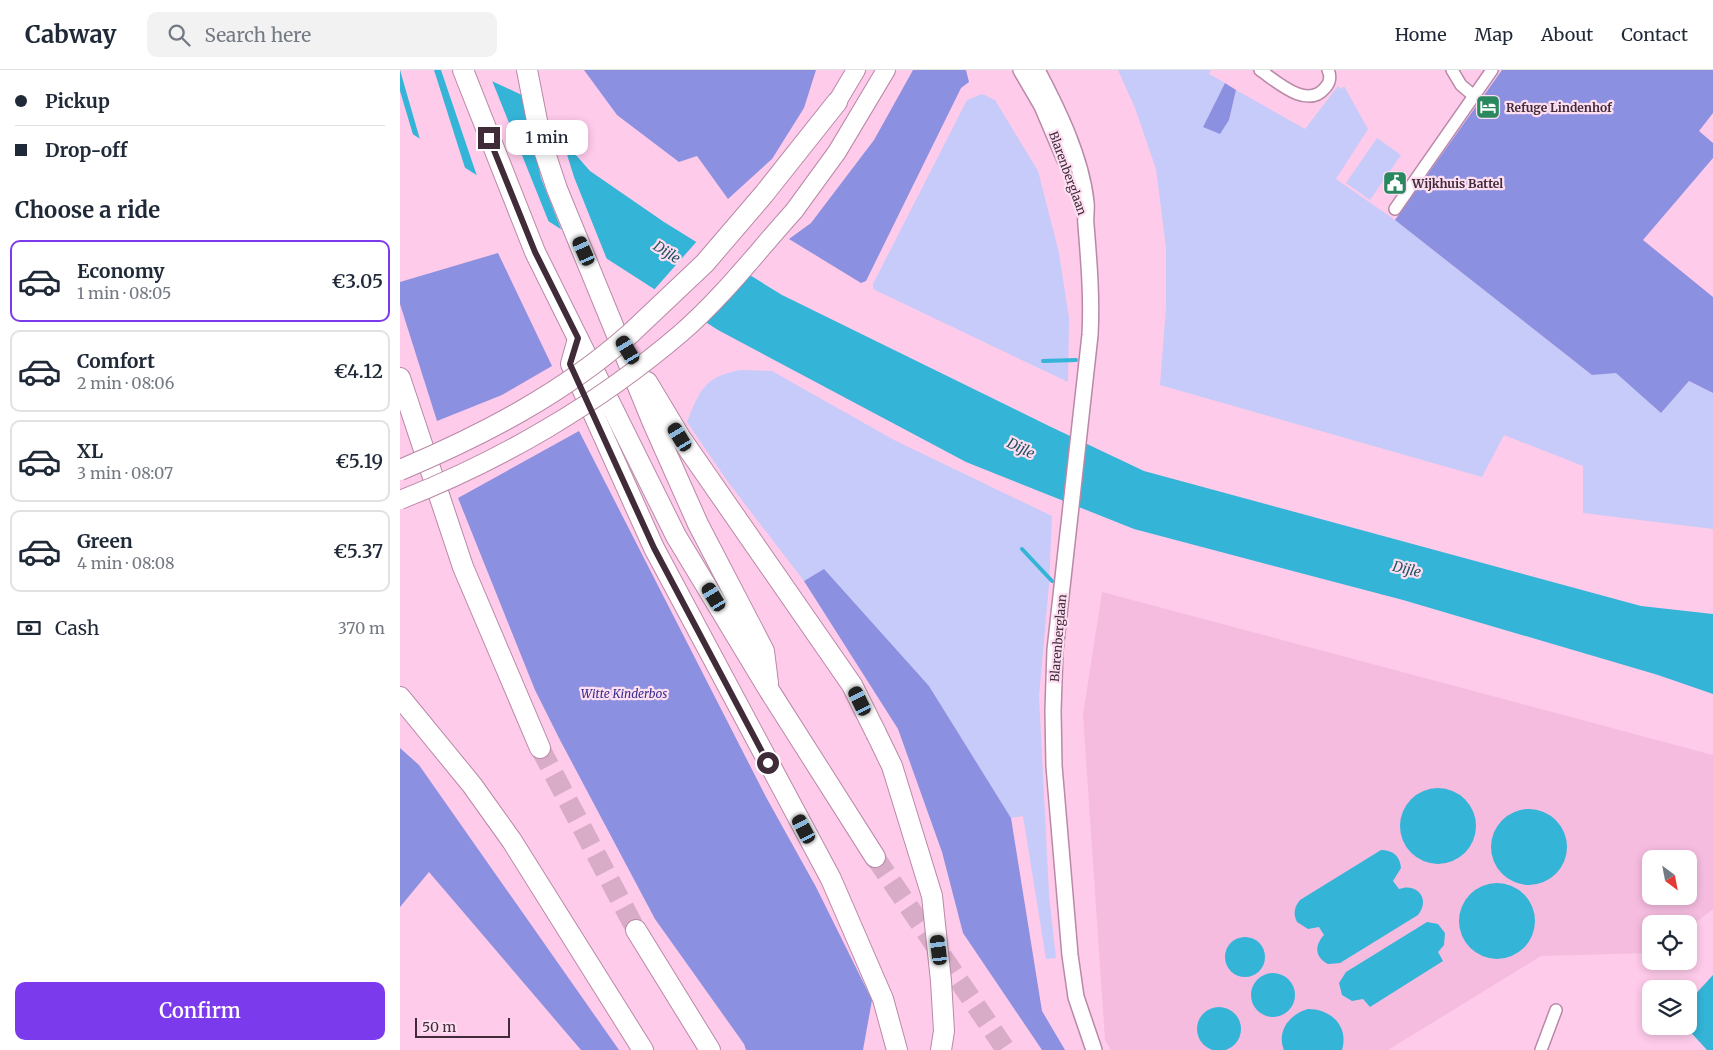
<!DOCTYPE html>
<html lang="en">
<head>
<meta charset="utf-8">
<style>
  body { margin:0; font-family:Merriweather,serif; background:#f2f2f3; color:#1f2937; height:100vh; display:flex; flex-direction:column; font-size:19px; white-space:nowrap }
  * { box-sizing:border-box; margin:0 }
  p { font-size:16px; color:#747a83 }
  .icon { flex:none; width:28px; height:28px; fill:none; stroke:currentColor; stroke-width:2; stroke-linecap:round; stroke-linejoin:round }
  .map { position:relative; flex:1; overflow:hidden }
  .panel { display:flex; flex-direction:column; background:#fff; width:400px }
  .panel>* { flex:none }
  .top-card { display:grid; align-content:center; height:110px; padding:0 15px; background:#fff }
  .needle { width:32px; rotate:148deg }
  .fabs { position:absolute; left:1242px; top:780px; display:grid; gap:10px }
  .fabs a { display:grid; place-items:center; width:55px; height:55px; border-radius:10px; background:#fff; box-shadow:0 2px 8px #0003; font-size:25px }
  .scale { position:absolute; left:15px; bottom:12px; width:95px; box-sizing:border-box; padding-left:5px; border:2px solid #402c39; border-top:0; font-size:14px; line-height:18px; white-space:nowrap; color:#402c39; -webkit-text-stroke:4px #fedff2; paint-order:stroke }
  .end { position:absolute; width:22px; height:22px; margin:-11px; border:6px solid #402c39; background:#fff; box-shadow:0 0 0 2px #fff }
  .from { border-radius:50% }
  .bubble { position:absolute; height:35px; border-radius:10px; background:#fff; box-shadow:0 2px 8px #0003; font-size:16px; font-weight:600; line-height:35px; text-align:center }
  .car { position:absolute; width:15px; height:30px; margin:-15px -8px; border-radius:6px; box-shadow:0 0 4px 1px #0007; background:linear-gradient(#222 24%,#8ab4d8 0 40%,#222 0 76%,#8ab4d8 0 86%,#222 0) }
  .top-card b { display:flex; align-items:center; gap:18px; height:48px; font-size:19px }
  .top-card b+b { border-top:1px solid #e0e1e3 }
  .top-card i { width:12px; height:12px; background:#1f2937 }
  ul { padding:0; list-style:none }
  li { display:flex; align-items:center; gap:15px; height:82px; margin:0 10px 8px; padding:0 5px; border:2px solid #e0e1e3; border-radius:10px }
  li div { flex:1 }
  li b { display:block; font-size:19px }
  li em { font-style:normal; font-weight:600 }
  li.selected { border-color:#7c3aed }
  li>.icon { width:45px; height:45px; stroke-width:1.5 }
  h2 { padding:0 15px; font-size:22px; line-height:60px }
  .pay { display:flex; align-items:center; gap:12px; height:55px; padding:0 15px; font-size:19px }
  .pay p { margin-inline-start:auto }
  .button { display:flex; gap:10px; margin-top:auto; padding:10px 15px }
  .button a { flex:1; height:58px; border-radius:10px; background:#7c3aed; color:#fff; font-size:20px; font-weight:600; line-height:58px; text-align:center }
  header { display:flex; align-items:center; gap:30px; box-sizing:border-box; height:70px; padding:0 25px; background:#fff; border-bottom:1px solid #e0e1e3 }
  header strong { font-size:24px }
  nav { display:flex; gap:28px; margin-inline-start:auto; font-size:18px }
  .search { width:350px; height:45px; background:#f2f2f3; display:flex; align-items:center; gap:12px; box-sizing:border-box; padding:0 18px; border-radius:10px; color:#747a83; font-size:19px }
  main { display:flex; flex:1; min-height:0 }
  .map>svg:first-child { display:block }
  .built { fill:#f5bce0; fill-rule:evenodd }
  .green { fill:#c6cbf9 }
  .forest { fill:#8c90e0 }
  .water { fill:#34b4d7 }
  .pier { fill:#fecbea }
  .lines { fill:none; stroke-linecap:round; stroke-linejoin:round }
  .stream { stroke:#34b4d7; stroke-width:4 }
  .highway-tunnel { stroke:#d8abc7; stroke-width:20; stroke-dasharray:20 10; stroke-linecap:butt }
  .street-casing { stroke:#b989a7; stroke-width:14 }
  .secondary-casing { stroke:#b989a7; stroke-width:18 }
  .primary-casing { stroke:#b989a7; stroke-width:20 }
  .highway-casing { stroke:#b989a7; stroke-width:22 }
  .street { stroke:#fff; stroke-width:11 }
  .secondary { stroke:#fff; stroke-width:15 }
  .primary { stroke:#fff; stroke-width:18 }
  .highway { stroke:#fff; stroke-width:20 }
  .primary-bridge-casing { stroke:#b989a7; stroke-width:20; stroke-linecap:butt }
  .highway-bridge-casing { stroke:#b989a7; stroke-width:22; stroke-linecap:butt }
  .primary-bridge { stroke:#fff; stroke-width:18 }
  .highway-bridge { stroke:#fff; stroke-width:20 }
  .route { stroke:#402c39; stroke-width:6 }
  .labels { text-anchor:middle; dominant-baseline:central; stroke-width:4.5; stroke-linejoin:round; paint-order:stroke }
  .poi-label { font-size:12px; font-weight:bold; fill:#402c39; stroke:#fedff2; text-anchor:start }
  .street-label { font-size:12px; fill:#402c39; stroke:#fedff2 }
  .park-label { font-size:12px; font-style:italic; fill:#372f8c; stroke:#fedff2 }
  .water-label { font-size:14px; font-style:italic; fill:#215463; stroke:#fedff2 }
</style>
</head>
<body>
<header>
<strong>Cabway</strong>
<div class="search"><svg class="icon" aria-label="search" viewBox="0 0 24 24"><circle cx="10" cy="10" r="6"/><path d="M15 15l6 6"/></svg>Search here</div>
<nav><a>Home</a><a>Map</a><a>About</a><a>Contact</a></nav>
</header>
<main>
<section class="panel">
<div class="top-card">
<b><i class="from"></i>Pickup</b>
<b><i></i>Drop-off</b>
</div>
<h2>Choose a ride</h2>
<ul>
<li class="selected"><svg class="icon" aria-label="car" viewBox="0 0 24 24"><path d="M5 17H2v-5l4-1 3-4h7l3 4 3 1v5h-3M9 17h6M6 11h13"/><circle cx="7" cy="17" r="2"/><circle cx="17" cy="17" r="2"/></svg><div><b>Economy</b><p>1 min · 08:05</p></div><em>€3.05</em></li>
<li><svg class="icon" aria-label="car" viewBox="0 0 24 24"><path d="M5 17H2v-5l4-1 3-4h7l3 4 3 1v5h-3M9 17h6M6 11h13"/><circle cx="7" cy="17" r="2"/><circle cx="17" cy="17" r="2"/></svg><div><b>Comfort</b><p>2 min · 08:06</p></div><em>€4.12</em></li>
<li><svg class="icon" aria-label="car" viewBox="0 0 24 24"><path d="M5 17H2v-5l4-1 3-4h7l3 4 3 1v5h-3M9 17h6M6 11h13"/><circle cx="7" cy="17" r="2"/><circle cx="17" cy="17" r="2"/></svg><div><b>XL</b><p>3 min · 08:07</p></div><em>€5.19</em></li>
<li><svg class="icon" aria-label="car" viewBox="0 0 24 24"><path d="M5 17H2v-5l4-1 3-4h7l3 4 3 1v5h-3M9 17h6M6 11h13"/><circle cx="7" cy="17" r="2"/><circle cx="17" cy="17" r="2"/></svg><div><b>Green</b><p>4 min · 08:08</p></div><em>€5.37</em></li>
</ul>
<div class="pay"><svg class="icon" aria-label="cash" viewBox="0 0 24 24"><path d="M3 7h18v10H3z"/><circle cx="12" cy="12" r="2"/></svg>Cash<p>370 m</p></div>
<div class="button"><a>Confirm</a></div>
</section>
<div class="map">
<svg width="1313" height="980" viewBox="0 0 1313 980">
  <rect width="100%" height="100%" fill="#fecbea"/>
  <path class="built" d="M 702,522 L 1313,685 L 1313,839 L 1289,858 L 1289,854 L 1251,854 L 1251,883 L 1141,886 L 988,980 L 711,980 L 705,970 L 683,645 ZM 1251,789 L 1289,789 L 1289,826 L 1251,826 Z"/>
  <g class="green">
    <path d="M 718,0 L 811,0 L 809,4 L 825,13 L 803,57 L 829,50 L 836,20 L 905,59 L 938,16 L 941,19 L 944,16 L 968,59 L 936,109 L 995,150 L 1192,305 L 1216,302 L 1261,343 L 1289,311 L 1313,323 L 1313,459 L 1183,443 L 1183,396 L 1104,365 L 1082,407 L 760,315 L 766,238 L 766,178 L 756,99 L 735,38 Z"/>
    <path d="M 582,24 L 595,30 L 638,101 L 659,183 L 669,248 L 668,312 L 473,219 L 473,214 L 567,30 Z"/>
    <path d="M 977,68 L 1001,85 L 970,130 L 946,113 Z"/>
    <path d="M 340,300 L 372,301 L 494,370 L 652,446 L 649,514 L 639,626 L 649,825 L 656,888 L 646,889 L 623,746 L 611,748 L 529,616 L 424,500 L 404,511 L 328,412 L 287,352 C 300,320 304,307 340,300 Z"/>
  </g>
  <g class="forest">
    <path d="M 184,0 L 416,0 L 404,38 L 372,89 L 328,129 L 297,86 L 279,92 L 217,45 Z"/>
    <path d="M 513,0 L 566,0 L 569,12 L 561,18 L 466,211 L 461,213 L 389,169 L 411,153 L 474,70 Z"/>
    <path d="M 1102,0 L 1313,0 L 1313,43 L 1299,61 L 1313,73 L 1313,88 L 1243,170 L 1313,227 L 1313,323 L 1289,311 L 1261,343 L 1216,303 L 1192,305 L 995,150 Z"/>
    <path d="M 825,13 L 836,20 L 829,50 L 820,64 L 803,57 Z"/>
    <path d="M 98,183 L 152,296 L 102,325 L 37,351 L 0,234 L 0,212 Z"/>
    <path d="M 179,361 L 366,727 L 416,817 L 472,930 L 463,980 L 346,980 L 344,974 L 255,849 L 160,670 L 135,620 L 58,428 Z"/>
    <path d="M 424,499 L 529,616 L 611,748 L 642,941 L 665,980 L 642,980 L 563,863 L 542,782 L 498,659 L 404,511 Z"/>
    <path d="M 0,678 L 19,695 L 219,980 L 181,980 L 29,802 L 0,837 Z"/>
  </g>
  <g class="water">
    <path d="M 0,0 L 68,0 L 124,26 L 190,101 L 264,152 L 382,225 L 649,356 L 744,401 L 1241,536 L 1313,544 L 1313,624 L 1258,605 L 1003,530 L 734,459 L 566,392 L 318,260 L 0,56 Z"/>
    <circle cx="1038" cy="756" r="38"/>
    <circle cx="1129" cy="777" r="38"/>
    <path d="M 981,780 C 993,780 1000,786 1001,798 L 993,811 L 999,819 C 1017,812 1031,829 1018,845 L 940,893 L 928,894 C 915,887 914,876 924,865 L 919,857 L 908,859 L 897,852 C 893,844 894,837 900,830 Z"/>
    <circle cx="1097" cy="851" r="38"/>
    <path d="M 1027,852 L 1038,854 L 1045,863 L 1044,875 L 1038,882 L 1043,891 L 970,937 L 963,929 L 952,931 L 942,925 L 939,913 L 946,902 Z"/>
    <circle cx="845" cy="887" r="20"/>
    <circle cx="873" cy="925" r="22"/>
    <path d="M 1313,905 L 1313,980 L 1307,980 L 1285,956 L 1289,956 C 1289,927 1294,926 1313,905 Z"/>
    <circle cx="819" cy="959" r="22"/>
    <path d="M 908,939 C 931,939 949,956 942,980 L 884,980 C 876,961 890,944 908,939 Z"/>
  </g>
  <g class="pier">
    <path d="M 0,0 L 34,0 L 66,101 L 21,73 Z"/>
    <path d="M 41,0 L 74,0 L 91,8 L 150,155 L 78,109 Z"/>
    <path d="M 0,21 L 14,68 L 0,59 Z"/>
    <path d="M 122,22 L 161,65 L 174,107 L 208,192 L 163,164 L 141,108 Z"/>
    <path d="M 298,170 L 350,202 L 302,252 L 253,221 Z"/>
  </g>
  <g class="lines">
    <g class="stream">
      <path d="M 643,291 L 676,290"/>
      <path d="M 622,479 L 652,511"/>
    </g>
    <g class="highway-tunnel">
      <path d="M 140,678 L 236,860"/>
      <path d="M 475,787 L 606,980"/>
    </g>
    <defs>
      <g id="street">
        <path d="M 860,0 C 876,11 907,40 925,18 C 930,13 931,6 928,0"/>
        <path d="M 1052,0 L 1061,15 L 1074,26"/>
        <path d="M 995,139 L 1092,0"/>
        <path d="M 1141,980 L 1156,940"/>
      </g>
      <g id="secondary">
        <path d="M 621,0 L 642,36 L 665,90"/>
        <path d="M 637,0 C 658,40 681,87 686,132 C 687,139 685,147 686,155 C 689,192 692,228 690,265 L 655,580 L 653,641 L 654,696 L 670,885 L 676,927 L 694,980"/>
      </g>
      <g id="primary">
        <path d="M 437,32 L 456,0"/>
        <path d="M 394,141 L 437,82 L 486,0"/>
      </g>
      <g id="highway">
        <path d="M 63,0 L 135,182 L 276,466 L 369,620 L 475,787"/>
        <path d="M 127,0 L 141,71 L 157,119 L 253,353 L 298,454 L 364,581 L 368,613"/>
        <path d="M 231,263 L 305,193 L 364,124 L 437,32"/>
        <path d="M 178,269 L 171,294 L 254,478 L 431,809 L 483,929 L 497,980"/>
        <path d="M 0,308 L 63,497 L 140,678"/>
        <path d="M 247,312 L 280,367 L 452,615 L 476,663"/>
        <path d="M 0,627 L 72,715 L 112,771 L 243,980"/>
        <path d="M 236,860 L 310,980"/>
        <path d="M 541,911 L 544,961 L 541,980"/>
      </g>
    </defs>
    <use href="#street" class="street-casing"/>
    <use href="#secondary" class="secondary-casing"/>
    <use href="#primary" class="primary-casing"/>
    <use href="#highway" class="highway-casing"/>
    <use href="#street" class="street"/>
    <use href="#secondary" class="secondary"/>
    <use href="#primary" class="primary"/>
    <use href="#highway" class="highway"/>
    <defs>
      <path id="primary-bridge" d="M 0,430 C 100,391 198,334 280,264 C 322,228 357,182 394,141"/>
      <g id="highway-bridge">
        <path d="M 0,400 C 83,365 164,323 231,263"/>
        <path d="M 476,663 L 492,696 L 532,826 L 541,911"/>
      </g>
    </defs>
    <use href="#primary-bridge" class="primary-bridge-casing"/>
    <use href="#highway-bridge" class="highway-bridge-casing"/>
    <use href="#primary-bridge" class="primary-bridge"/>
    <use href="#highway-bridge" class="highway-bridge"/>
  </g>
  <g class="lines">
    <path class="route" d="M 89,68 L 135,182 L 178,268 L 170,294 L 254,478 L 368,693"/>
  </g>
  <defs>
    <symbol id="hotel-square" viewBox="-11 -11 22 22"><rect x="-9" y="-9" width="18" height="18" rx="4" fill="#2a885f" stroke="#fedff2"/><path d="M-6-4.5h1.5V1H6V5H4.5V3h-9V5H-6ZM-4 0a1.8 1.8 0 1 1 3.6 0ZM.5 0V-2.5h3Q6-2.5 6 0Z" fill="#fff"/></symbol>
    <symbol id="civic-square" viewBox="-11 -11 22 22"><rect x="-9" y="-9" width="18" height="18" rx="4" fill="#2a885f" stroke="#fedff2"/><path d="M-.6-6.5H3V-4.5H.6V-3L4-1V1h2V6H-6V1h2V-1L-.6-3ZM-1.2 2.5V6h2.4V2.5Z" fill="#fff"/></symbol>
  </defs>
  <g fill-rule="evenodd">
    <use href="#hotel-square" x="1074" y="23" width="28" height="28"/>
    <use href="#civic-square" x="981" y="99" width="28" height="28"/>
  </g>
  <g class="labels">
    <g class="poi-label">
      <text x="1106" y="37">Refuge Lindenhof</text>
      <text x="1012" y="113">Wijkhuis Battel</text>
    </g>
    <g class="street-label">
      <text transform="translate(668 103) rotate(70)">Blarenberglaan</text>
      <text transform="translate(658 568) rotate(-85)">Blarenberglaan</text>
    </g>
    <g class="park-label">
      <text x="224" y="623">Witte Kinderbos</text>
    </g>
    <g class="water-label">
      <text transform="translate(267 182) rotate(33)">Dijle</text>
      <text transform="translate(621 378) rotate(26)">Dijle</text>
      <text transform="translate(1007 499) rotate(14)">Dijle</text>
    </g>
  </g>
</svg>
<div class="fabs">
<a><svg class="needle" viewBox="-14 -14 28 28"><path d="M0-13l5 13h-10z" fill="#e53935"/><path d="M0 13l5-13h-10z" fill="#747a83"/></svg></a>
<a><svg class="icon" aria-label="locate" viewBox="0 0 24 24"><circle cx="12" cy="12" r="6"/><path d="M12 2v4M12 18v4M2 12h4M18 12h4"/></svg></a>
<a><svg class="icon" aria-label="layers" viewBox="0 0 24 24"><path d="M12 4l9 5-9 5-9-5zM3 14l9 5 9-5"/></svg></a>
</div>
<div class="scale">50 m</div>
<i class="end from" style="left:368px;top:693px"></i>
<i class="end" style="left:89px;top:68px"></i>
<div class="bubble" style="left:106px;top:50px;width:82px">1 min</div>
<i class="car" style="left:184px;top:181px;rotate:336deg"></i>
<i class="car" style="left:228px;top:280px;rotate:329deg"></i>
<i class="car" style="left:280px;top:367px;rotate:329deg"></i>
<i class="car" style="left:314px;top:527px;rotate:329deg"></i>
<i class="car" style="left:460px;top:631px;rotate:334deg"></i>
<i class="car" style="left:404px;top:759px;rotate:332deg"></i>
<i class="car" style="left:539px;top:880px;rotate:353deg"></i>
</div>
</main>
</body>
</html>
